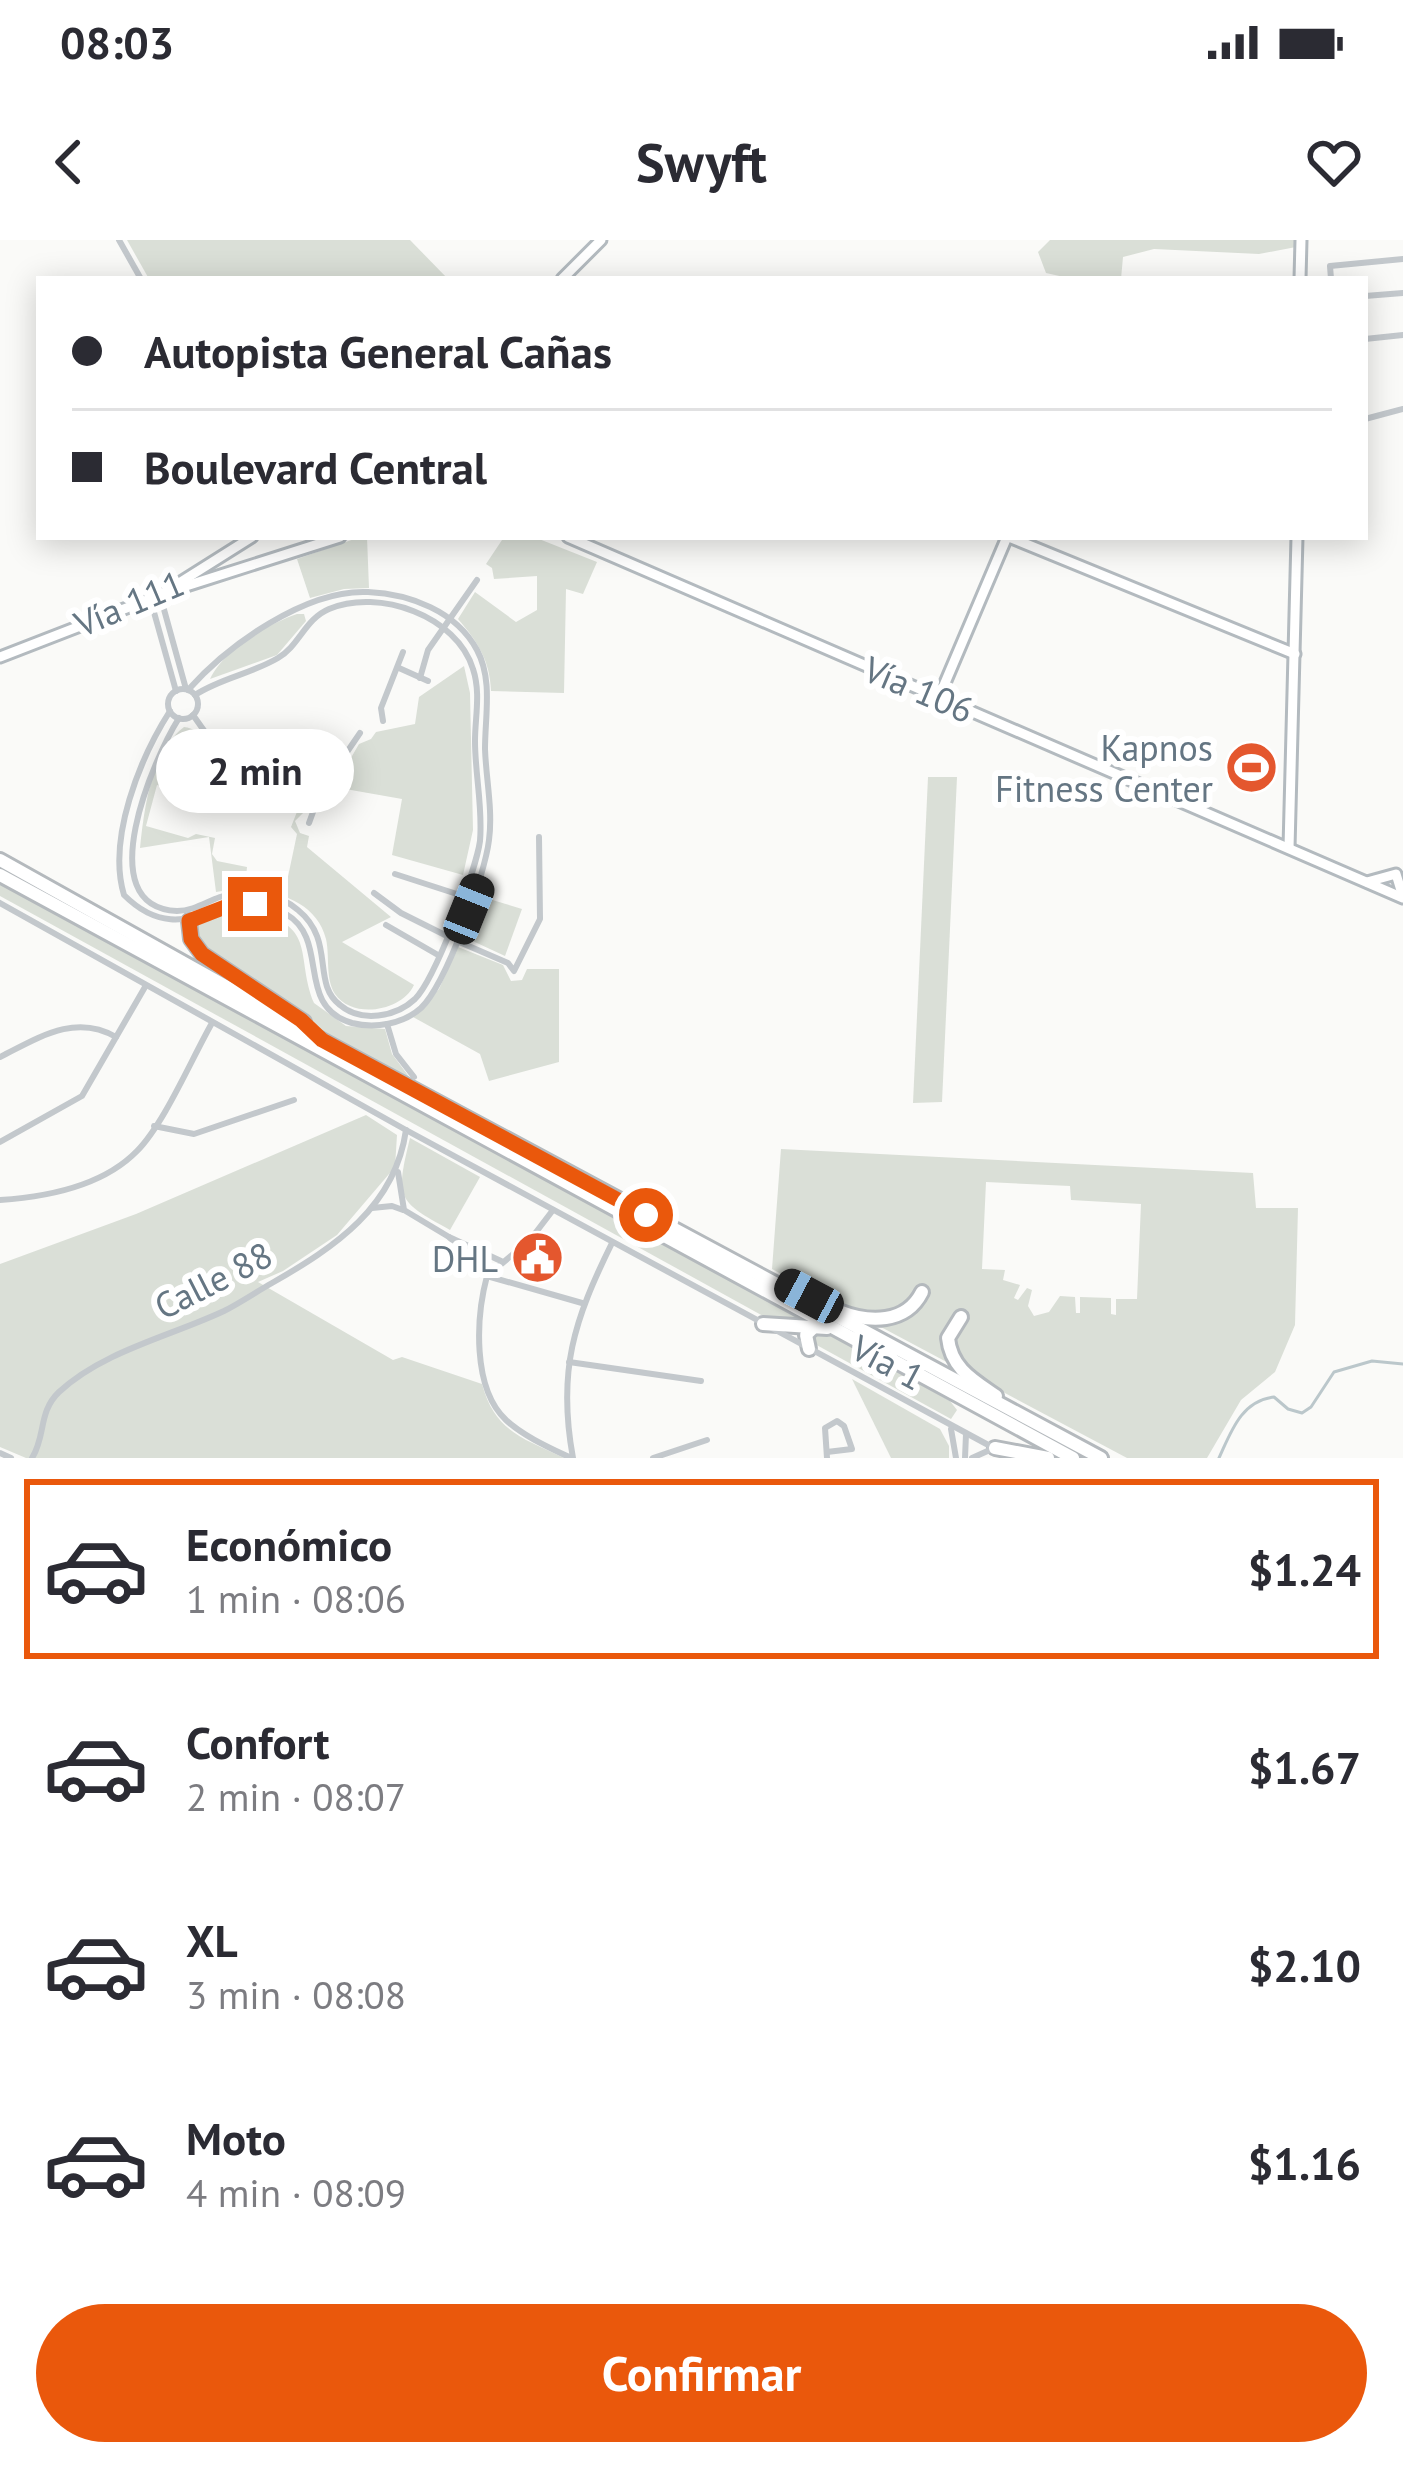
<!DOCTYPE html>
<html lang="es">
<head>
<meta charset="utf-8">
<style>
  body { margin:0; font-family:"PT Sans",sans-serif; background:#f7f7f7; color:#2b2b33; height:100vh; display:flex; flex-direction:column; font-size:45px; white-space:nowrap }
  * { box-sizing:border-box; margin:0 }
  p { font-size:39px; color:#7c7c81 }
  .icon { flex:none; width:66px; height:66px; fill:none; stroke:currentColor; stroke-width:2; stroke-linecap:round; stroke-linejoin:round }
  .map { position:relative; height:1218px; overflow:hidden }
  .panel { display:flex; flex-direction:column; background:#fff; flex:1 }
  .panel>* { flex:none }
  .guide { position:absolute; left:36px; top:36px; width:1332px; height:264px; border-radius:0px; box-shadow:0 6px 30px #0003; display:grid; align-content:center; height:264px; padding:0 36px; background:#fff }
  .end { position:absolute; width:54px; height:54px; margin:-27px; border:15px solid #ea580c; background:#fff; box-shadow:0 0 0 6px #fff }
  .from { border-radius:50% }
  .bubble { position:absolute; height:84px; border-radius:42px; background:#fff; box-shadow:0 6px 30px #0003; font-size:39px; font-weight:700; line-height:84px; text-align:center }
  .car { position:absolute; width:36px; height:72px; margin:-36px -18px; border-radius:15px; box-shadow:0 0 9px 3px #0007; background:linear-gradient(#222 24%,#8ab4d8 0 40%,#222 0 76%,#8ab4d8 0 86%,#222 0) }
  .guide b { display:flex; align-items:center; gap:42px; height:114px; font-size:45px }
  .guide b+b { border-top:3px solid #e1e1e2 }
  .guide i { width:30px; height:30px; background:#2b2b33 }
  ul { padding:21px 0 0; list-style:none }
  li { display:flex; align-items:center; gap:36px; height:180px; margin:0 24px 18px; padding:0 12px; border:6px solid transparent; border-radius:0px }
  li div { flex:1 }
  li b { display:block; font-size:45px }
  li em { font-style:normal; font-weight:700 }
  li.selected { border-color:#ea580c }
  li>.icon { width:108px; height:108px; stroke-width:1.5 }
  .primary-button { display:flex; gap:24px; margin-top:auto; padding:24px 36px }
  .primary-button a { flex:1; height:138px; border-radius:72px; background:#ea580c; color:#fff; font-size:48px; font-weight:700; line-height:138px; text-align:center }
  .status { display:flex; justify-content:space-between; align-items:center; height:84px; padding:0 60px; background:#fff; direction:ltr }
  .status svg { height:33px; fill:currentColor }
  header { display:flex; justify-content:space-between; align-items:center; height:156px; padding:0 36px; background:#fff; font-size:54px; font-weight:700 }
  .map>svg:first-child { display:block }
  .green { fill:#dadfd7; fill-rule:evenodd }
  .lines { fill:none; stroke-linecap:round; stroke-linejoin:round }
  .stream { stroke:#bbc7cb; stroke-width:3 }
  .secondary-casing { stroke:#b3babf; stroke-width:15 }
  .highway-casing { stroke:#b4b9bd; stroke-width:18 }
  .street { stroke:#c3c8cc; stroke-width:6 }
  .secondary { stroke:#fff; stroke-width:9 }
  .highway { stroke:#fff; stroke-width:12 }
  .route { stroke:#ea580c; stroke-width:15 }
  .labels { text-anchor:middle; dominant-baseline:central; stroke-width:12; stroke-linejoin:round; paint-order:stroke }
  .street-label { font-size:36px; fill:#657683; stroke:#fff }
  .poi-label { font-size:36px; fill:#657683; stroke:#fff; text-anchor:end }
</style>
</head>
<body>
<div class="status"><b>08:03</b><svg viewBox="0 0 49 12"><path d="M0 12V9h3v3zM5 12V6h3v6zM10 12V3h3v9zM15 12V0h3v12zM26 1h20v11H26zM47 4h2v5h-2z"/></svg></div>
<header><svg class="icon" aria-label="back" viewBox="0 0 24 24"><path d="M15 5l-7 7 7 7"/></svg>Swyft<svg class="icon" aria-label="heart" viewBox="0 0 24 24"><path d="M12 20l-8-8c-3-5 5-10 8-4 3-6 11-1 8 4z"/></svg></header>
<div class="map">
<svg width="1403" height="1218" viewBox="0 0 1403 1218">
  <rect width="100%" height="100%" fill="#fafaf8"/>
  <g class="green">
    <path d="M 127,0 L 410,0 L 448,39 L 149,39 Z"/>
    <path d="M 1050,0 L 1296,0 L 1296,7 L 1259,14 L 1154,9 L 1123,17 L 1121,39 L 1073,39 L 1046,33 L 1038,12 Z"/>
    <path d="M 360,297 L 367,297 L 369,348 L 344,349 L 310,358 L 297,319 Z"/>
    <path d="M 504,297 L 534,297 L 597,322 L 583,354 L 566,349 L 564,453 L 491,451 C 490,421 478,402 458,379 L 475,352 L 516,382 L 537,370 L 537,336 L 494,339 L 492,328 L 486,324 Z"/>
    <path d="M 297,374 L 304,374 L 306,381 L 277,415 L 210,439 C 222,412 267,384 297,374 Z"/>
    <path d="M 464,426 L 470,453 L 473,590 L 463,635 L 392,615 L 402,559 L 334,547 L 359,504 L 371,499 L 376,492 L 415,484 L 419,457 Z"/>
    <path d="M 184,487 C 209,489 218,526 240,538 C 261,550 285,547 307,552 L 305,571 L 295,581 L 300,593 L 309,596 L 307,607 L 391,677 L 342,702 L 414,745 C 402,771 353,780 335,754 C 325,738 330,717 326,699 C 315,653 254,644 216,652 L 209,597 L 140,608 C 144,569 151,512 184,487 ZM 203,531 L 235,538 L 235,544 L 302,559 L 291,587 L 297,594 L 286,646 L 246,638 L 247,627 L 217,621 L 212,614 L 215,598 L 196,594 L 188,598 L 146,586 L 157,545 L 188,555 Z"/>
    <path d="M 928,537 L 957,537 L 942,862 L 913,863 Z"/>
    <path d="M 0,643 L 814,1083 L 776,1083 L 0,656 Z"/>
    <path d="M 479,656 L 522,669 L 505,716 L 464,697 Z"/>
    <path d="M 254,671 C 318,687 295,716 314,763 L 346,786 L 385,789 L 392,814 L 410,838 L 316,790 L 196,702 L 192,684 L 219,674 Z"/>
    <path d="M 458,707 L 503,725 L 511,741 L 522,740 L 527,729 L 559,729 L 559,822 L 489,841 L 480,814 L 413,777 L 439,749 Z"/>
    <path d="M 366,875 L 397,895 L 395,927 L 337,995 L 283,1031 L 258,1042 L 393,1120 L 402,1117 L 482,1144 C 495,1192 523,1198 564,1218 L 26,1218 L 0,1207 L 0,1024 L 136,974 Z"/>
    <path d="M 410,898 L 480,937 L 450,990 C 397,961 395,959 410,898 Z"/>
    <path d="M 781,909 L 1253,933 L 1256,968 L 1298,968 L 1295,1085 L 1275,1132 L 1241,1160 L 1207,1218 L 1127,1218 L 772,1029 ZM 986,942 L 1070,946 L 1071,960 L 1141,964 L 1137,1059 L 1116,1059 L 1116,1075 L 1111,1074 L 1111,1058 L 1080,1057 L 1080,1073 L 1076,1073 L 1075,1057 L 1060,1056 L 1049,1072 L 1034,1076 L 1028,1066 L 1032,1050 L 1027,1048 L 1018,1060 L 1014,1058 L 1020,1045 L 1003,1040 L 1005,1030 L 982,1029 Z"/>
    <path d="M 812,1090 L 829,1092 L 950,1161 L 957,1170 L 951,1179 L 813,1103 Z"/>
    <path d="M 852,1139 L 940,1189 L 949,1206 L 949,1218 L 891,1218 Z"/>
  </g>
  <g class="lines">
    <path class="stream" d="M 1219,1218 C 1231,1192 1241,1161 1274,1157 L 1288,1169 L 1302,1173 L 1311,1167 L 1334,1132 L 1372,1121 L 1403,1124"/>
    <defs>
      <g id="secondary">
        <path d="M 562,39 L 601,0"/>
        <path d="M 1300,39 L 1301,0"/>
        <path d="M 568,297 L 1403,658"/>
        <path d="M 1009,297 L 1295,414"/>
        <path d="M 183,347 L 340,297"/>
        <path d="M 0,417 L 160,355 L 252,297"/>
        <path d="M 939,457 L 1007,297"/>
        <path d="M 1289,608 L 1297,297"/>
        <path d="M 1367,642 L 1396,634 L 1403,657"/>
      </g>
      <g id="highway">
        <path d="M 0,620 L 322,800 L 1101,1218"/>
        <path d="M 0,635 L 1073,1218"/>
        <path d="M 189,681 L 191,699 L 202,714 L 304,782"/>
        <path d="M 839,1071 C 869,1083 906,1084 922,1052"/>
        <path d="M 961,1077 L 948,1098 C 951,1128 973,1140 996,1156"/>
        <path d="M 763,1084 L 827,1088"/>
        <path d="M 809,1109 L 806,1095 L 814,1087"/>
        <path d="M 995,1208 L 1048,1218"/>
      </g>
    </defs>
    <use href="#secondary" class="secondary-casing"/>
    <use href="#highway" class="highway-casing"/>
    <g class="street">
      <path d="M 119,0 L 141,39"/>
      <path d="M 1331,39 L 1330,26 L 1403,19"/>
      <path d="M 1365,56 L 1403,53"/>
      <path d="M 1365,99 L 1403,95"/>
      <path d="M 1365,179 L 1403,169"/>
      <path d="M 160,355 L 186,449"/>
      <path d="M 150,358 L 176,451"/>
      <path d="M 399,428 L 428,441"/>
      <path d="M 420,438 L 428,410 L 477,340"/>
      <circle cx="183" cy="464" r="15"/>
      <path d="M 170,471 C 140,518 107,599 124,655 C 185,716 226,639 286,674 C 331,700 294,766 352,783 C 375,789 403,784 421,768 C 446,744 485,635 489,600 C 493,570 486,539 485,509 C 485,475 493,440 477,410 C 456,371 410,354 368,352 C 306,349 228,405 188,450"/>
      <path d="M 193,475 C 212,502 229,530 264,538 C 284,542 301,542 321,550"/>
      <path d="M 179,478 C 155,516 88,667 177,671 C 193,671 206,662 220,657 C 246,649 277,652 298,670 C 336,701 311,743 340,765 C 361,783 396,777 415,759 C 435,739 476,630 480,601 C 483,567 475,535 475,501 C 475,477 481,453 473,429 C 457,376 379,348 329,369 C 305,379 299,406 278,418 C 251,434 221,438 195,455"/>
      <path d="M 383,481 L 381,468 L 403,412"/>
      <path d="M 309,583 L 321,550 L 360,493"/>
      <path d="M 395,634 L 463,656"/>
      <path d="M 374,653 L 401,673 L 445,695"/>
      <path d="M 0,663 L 406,890 L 992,1207"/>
      <path d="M 386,685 L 438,715"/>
      <path d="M 457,701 L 508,723 L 514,731 L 540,679 L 539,597"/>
      <path d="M 387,784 L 396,814 L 414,837"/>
      <path d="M 0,817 C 38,798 75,773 116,797"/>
      <path d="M 154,886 L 194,894 L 294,860"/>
      <path d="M 0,902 L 82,856 L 145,747"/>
      <path d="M 398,932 L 404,970 L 449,997"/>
      <path d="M 0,960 C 46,957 103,946 137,911 C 164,884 192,818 212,783"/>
      <path d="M 372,968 L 392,966 L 403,970"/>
      <path d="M 553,970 L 530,1000 L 487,1036 C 476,1077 472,1148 506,1180 C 523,1196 550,1208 571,1218"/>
      <path d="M 501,1021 L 449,997 L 487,1036 L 582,1063"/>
      <path d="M 569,1122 L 701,1141"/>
      <path d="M 951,1189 L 956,1218"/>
      <path d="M 827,1212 L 852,1209 L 844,1186 L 837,1181 L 825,1188 L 827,1218"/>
      <path d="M 0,1213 L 11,1218"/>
      <path d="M 32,1218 C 46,1196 38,1172 59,1152 C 103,1111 171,1096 224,1071 C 240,1063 256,1052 272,1043 C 335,1007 395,967 406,890"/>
      <path d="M 573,1218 C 557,1131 574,1080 612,1003"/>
      <path d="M 653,1218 L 707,1200"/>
      <path d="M 965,1218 L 966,1194"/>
      <path d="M 972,1218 L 992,1209"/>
    </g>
    <use href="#secondary" class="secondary"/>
    <use href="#highway" class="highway"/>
  </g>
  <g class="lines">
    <path class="route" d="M 255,664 L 225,667 L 189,681 L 191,699 L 202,714 L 301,780 L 322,800 L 646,975"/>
  </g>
  <defs>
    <symbol id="stadium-disc" viewBox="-11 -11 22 22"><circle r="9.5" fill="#e4572e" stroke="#fff"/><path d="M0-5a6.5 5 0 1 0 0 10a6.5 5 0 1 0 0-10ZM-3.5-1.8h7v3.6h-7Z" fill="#fff"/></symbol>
    <symbol id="civic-disc" viewBox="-11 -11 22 22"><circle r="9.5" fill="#e4572e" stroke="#fff"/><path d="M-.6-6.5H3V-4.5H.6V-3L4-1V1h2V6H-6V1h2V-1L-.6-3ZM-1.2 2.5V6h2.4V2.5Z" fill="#fff"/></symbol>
  </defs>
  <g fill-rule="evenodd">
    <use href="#stadium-disc" x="1222" y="498" width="59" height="59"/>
    <use href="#civic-disc" x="508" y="988" width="59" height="59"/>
  </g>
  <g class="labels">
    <g class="street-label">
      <text transform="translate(129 363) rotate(-23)">Vía 111</text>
      <text transform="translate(919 449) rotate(23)">Vía 106</text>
      <text transform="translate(213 1040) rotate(-27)">Calle 88</text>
      <text transform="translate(888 1122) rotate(28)">Vía 1</text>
    </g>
    <g class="poi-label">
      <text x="1213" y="507">Kapnos<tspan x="1213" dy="41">Fitness Center</tspan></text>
      <text x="498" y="1018">DHL</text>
    </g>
  </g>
</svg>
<i class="end from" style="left:646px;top:975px"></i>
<i class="end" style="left:255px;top:664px"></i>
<div class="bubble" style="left:156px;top:489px;width:198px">2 min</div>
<i class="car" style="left:469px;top:669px;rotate:22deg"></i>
<i class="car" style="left:809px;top:1056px;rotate:298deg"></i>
<div class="guide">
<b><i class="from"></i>Autopista General Cañas</b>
<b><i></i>Boulevard Central</b>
</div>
</div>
<section class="panel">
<ul>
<li class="selected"><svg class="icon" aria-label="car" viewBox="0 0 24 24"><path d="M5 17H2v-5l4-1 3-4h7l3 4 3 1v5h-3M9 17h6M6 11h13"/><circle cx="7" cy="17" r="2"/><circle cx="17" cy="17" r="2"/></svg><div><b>Económico</b><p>1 min · 08:06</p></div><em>$1.24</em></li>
<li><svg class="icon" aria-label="car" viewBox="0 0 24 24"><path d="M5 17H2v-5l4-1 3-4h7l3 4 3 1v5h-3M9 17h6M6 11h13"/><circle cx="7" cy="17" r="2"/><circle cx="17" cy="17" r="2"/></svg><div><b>Confort</b><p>2 min · 08:07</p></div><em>$1.67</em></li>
<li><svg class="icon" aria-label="car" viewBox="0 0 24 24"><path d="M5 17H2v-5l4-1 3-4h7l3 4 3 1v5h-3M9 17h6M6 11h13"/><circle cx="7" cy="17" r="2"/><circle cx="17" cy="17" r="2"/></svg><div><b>XL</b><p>3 min · 08:08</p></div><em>$2.10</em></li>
<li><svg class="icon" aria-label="car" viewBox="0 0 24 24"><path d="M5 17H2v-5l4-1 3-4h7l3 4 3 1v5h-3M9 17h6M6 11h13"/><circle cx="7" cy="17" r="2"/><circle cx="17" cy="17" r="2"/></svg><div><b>Moto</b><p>4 min · 08:09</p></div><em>$1.16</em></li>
</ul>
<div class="primary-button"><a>Confirmar</a></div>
</section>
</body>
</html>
